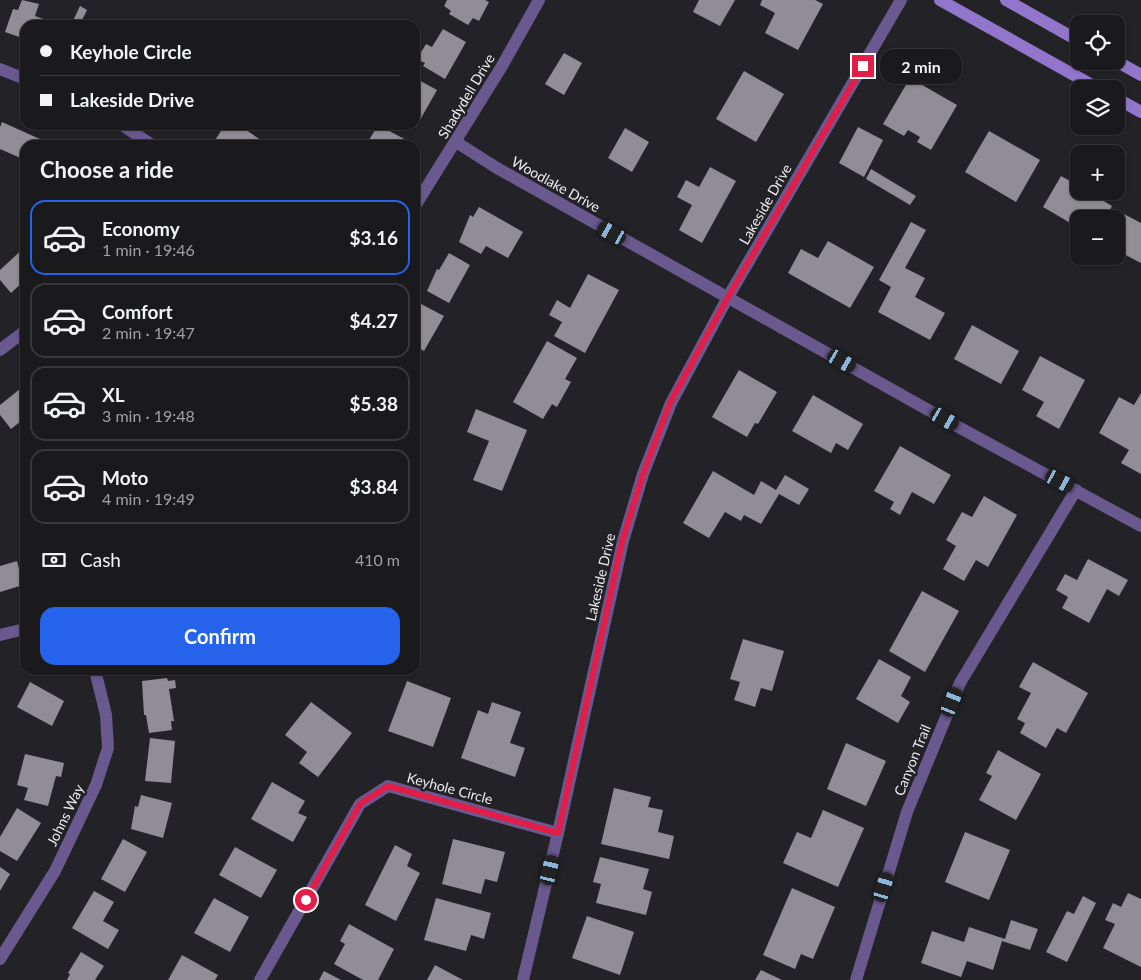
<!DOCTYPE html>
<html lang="en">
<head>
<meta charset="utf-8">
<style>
  body { margin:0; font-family:Lato,sans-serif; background:#232326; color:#f1f3f6; height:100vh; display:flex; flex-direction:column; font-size:19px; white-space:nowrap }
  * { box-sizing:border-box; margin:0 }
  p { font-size:16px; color:#9fa1a4 }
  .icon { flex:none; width:28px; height:28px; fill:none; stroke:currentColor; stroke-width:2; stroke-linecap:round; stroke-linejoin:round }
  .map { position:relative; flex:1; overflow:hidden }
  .panel { position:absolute; left:20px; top:140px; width:400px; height:535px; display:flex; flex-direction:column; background:#1a1a1d; border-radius:15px; box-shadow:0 1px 4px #0004,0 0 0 1px #38383b }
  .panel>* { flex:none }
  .hud { position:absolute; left:20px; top:20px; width:400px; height:110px; border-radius:15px; box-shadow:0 1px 4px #0004,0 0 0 1px #38383b; display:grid; align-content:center; height:110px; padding:0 20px; background:#1a1a1d }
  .buttons { position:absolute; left:1070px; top:15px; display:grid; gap:10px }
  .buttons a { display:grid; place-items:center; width:55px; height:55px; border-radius:10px; background:#1a1a1d; box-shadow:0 1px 4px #0004,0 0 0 1px #38383b; font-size:25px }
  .end { position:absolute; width:22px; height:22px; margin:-11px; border:6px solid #e11d48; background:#fff; box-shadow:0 0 0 2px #fff }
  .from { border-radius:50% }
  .bubble { position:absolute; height:35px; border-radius:15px; background:#1a1a1d; box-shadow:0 1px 4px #0004,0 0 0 1px #38383b; font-size:16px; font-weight:700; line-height:35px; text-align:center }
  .car { position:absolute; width:15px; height:30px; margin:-15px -8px; border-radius:6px; box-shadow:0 0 4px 1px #0007; background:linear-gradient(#222 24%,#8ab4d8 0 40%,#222 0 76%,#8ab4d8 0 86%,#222 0) }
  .hud b { display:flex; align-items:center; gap:18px; height:48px; font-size:19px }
  .hud b+b { border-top:1px solid #38383b }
  .hud i { width:12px; height:12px; background:#f1f3f6 }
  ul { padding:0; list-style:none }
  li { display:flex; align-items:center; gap:15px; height:75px; margin:0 10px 8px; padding:0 10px; border:2px solid #38383b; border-radius:15px }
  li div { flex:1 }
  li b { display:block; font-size:19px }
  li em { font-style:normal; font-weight:700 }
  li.current { border-color:#2563eb }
  li>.icon { width:45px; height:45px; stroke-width:1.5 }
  h2 { padding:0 20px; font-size:22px; line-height:60px }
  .pay { display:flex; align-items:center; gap:12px; height:55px; padding:0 20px; font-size:19px }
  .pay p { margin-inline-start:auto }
  .cta { display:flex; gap:10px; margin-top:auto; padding:10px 20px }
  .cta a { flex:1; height:58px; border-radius:15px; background:#2563eb; color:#fff; font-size:20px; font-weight:700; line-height:58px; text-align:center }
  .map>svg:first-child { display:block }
  .building { fill:#908e94 }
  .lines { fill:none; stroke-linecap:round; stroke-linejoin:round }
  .minor { stroke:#69598e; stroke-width:12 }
  .tertiary { stroke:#69598e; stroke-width:12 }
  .secondary { stroke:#9276cb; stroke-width:12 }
  .route { stroke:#e11d48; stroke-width:6 }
  .labels { text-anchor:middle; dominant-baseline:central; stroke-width:5; stroke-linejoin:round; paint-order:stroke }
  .street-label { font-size:14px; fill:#ededf0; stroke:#232227 }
</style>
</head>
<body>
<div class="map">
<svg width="1141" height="980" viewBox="0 0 1141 980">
  <rect width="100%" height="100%" fill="#232227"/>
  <g class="building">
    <path d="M 22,0 L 39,4 L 35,16 L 54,23 L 54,25 L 25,25 L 25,39 L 5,32 L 13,9 L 18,10 Z"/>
    <path d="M 447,0 L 485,0 L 489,2 L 479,21 L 473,18 L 468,25 L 449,14 L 451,11 L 444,6 Z"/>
    <path d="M 699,0 L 735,0 L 720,26 L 693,12 Z"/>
    <path d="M 762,0 L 815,0 L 823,4 L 798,50 L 765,33 L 775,13 L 760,5 Z"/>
    <path d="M 80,6 L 87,10 L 82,20 L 92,25 L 71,25 Z"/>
    <path d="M 443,29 L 466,42 L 445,79 L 423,66 L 425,63 L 417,59 L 426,44 L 432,47 Z"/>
    <path d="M 564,53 L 582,63 L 564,95 L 545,84 Z"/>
    <path d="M 744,71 L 784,94 L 756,142 L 716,119 Z"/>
    <path d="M 415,78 L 437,90 L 416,127 L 415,126 Z"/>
    <path d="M 910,78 L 957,105 L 931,150 L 917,142 L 920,137 L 908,130 L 904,136 L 883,124 Z"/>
    <path d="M 2,122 L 42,140 L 40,145 L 25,145 L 25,160 L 0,149 L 0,127 Z"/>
    <path d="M 225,125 L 239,125 L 265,143 L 263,145 L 223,145 L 215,140 Z"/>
    <path d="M 378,125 L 410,142 L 408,145 L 366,145 Z"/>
    <path d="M 858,127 L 883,140 L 864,177 L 839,163 Z"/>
    <path d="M 625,128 L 649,142 L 632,172 L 608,158 Z"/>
    <path d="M 989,131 L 1040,160 L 1016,202 L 965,172 Z"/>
    <path d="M 710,167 L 736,181 L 702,243 L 679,230 L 692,205 L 677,197 L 686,180 L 699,187 Z"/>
    <path d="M 871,169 L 916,196 L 910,205 L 866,179 Z"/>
    <path d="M 1061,176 L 1079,186 L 1079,191 L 1087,191 L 1112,206 L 1105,219 L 1079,219 L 1079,228 L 1043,207 Z"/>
    <path d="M 479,207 L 523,232 L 508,258 L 486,246 L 481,254 L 459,242 L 470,215 L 473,217 Z"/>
    <path d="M 1124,214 L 1141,223 L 1141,263 L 1116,250 L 1116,228 Z"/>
    <path d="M 911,222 L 926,230 L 905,268 L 925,278 L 915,297 L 945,313 L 930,340 L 878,312 L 891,287 L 879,280 Z"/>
    <path d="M 828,241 L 874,267 L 850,308 L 788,273 L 801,249 L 818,258 Z"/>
    <path d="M 25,247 L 25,280 L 11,293 L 0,280 L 0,270 Z"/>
    <path d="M 449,253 L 470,265 L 449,303 L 427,291 L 437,269 L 439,270 Z"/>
    <path d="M 588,274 L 619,290 L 585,353 L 554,336 L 562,322 L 549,315 L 557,300 L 570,308 Z"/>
    <path d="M 421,304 L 444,316 L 424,351 L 415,346 L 415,312 Z"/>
    <path d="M 972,325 L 1019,351 L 1001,384 L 954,359 Z"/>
    <path d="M 547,341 L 577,358 L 565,379 L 571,382 L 557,407 L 552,404 L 543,419 L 513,402 Z"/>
    <path d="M 1040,356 L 1085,380 L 1059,429 L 1036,416 L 1044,402 L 1022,390 Z"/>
    <path d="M 415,367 L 421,371 L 415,381 Z"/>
    <path d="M 739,370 L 777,392 L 758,424 L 755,423 L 747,437 L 712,417 Z"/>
    <path d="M 25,385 L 25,418 L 11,429 L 0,415 L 0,405 Z"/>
    <path d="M 1141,393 L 1141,474 L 1121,463 L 1129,450 L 1099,433 L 1119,397 L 1134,405 Z"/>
    <path d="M 813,395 L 863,424 L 848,450 L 836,443 L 831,453 L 792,431 Z"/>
    <path d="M 476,409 L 527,430 L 502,491 L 473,480 L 489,441 L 467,432 Z"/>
    <path d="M 900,446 L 951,475 L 934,504 L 912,492 L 900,515 L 890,509 L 894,502 L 874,491 Z"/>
    <path d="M 713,471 L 754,495 L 761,481 L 776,490 L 785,475 L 809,489 L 799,505 L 779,494 L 761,524 L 744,515 L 741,521 L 725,512 L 709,538 L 683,523 Z"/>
    <path d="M 984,496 L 1017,515 L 988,567 L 976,560 L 964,581 L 943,569 L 956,546 L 946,540 L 962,512 L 972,517 Z"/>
    <path d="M 1088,559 L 1128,580 L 1119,596 L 1107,589 L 1089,623 L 1062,608 L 1068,597 L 1056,590 L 1065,574 L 1077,580 Z"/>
    <path d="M 17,561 L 23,585 L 0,592 L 0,566 Z"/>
    <path d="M 922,591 L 959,611 L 925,672 L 889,651 Z"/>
    <path d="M 743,639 L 784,651 L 772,691 L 761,688 L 755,707 L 734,700 L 740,682 L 730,679 Z"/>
    <path d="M 879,659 L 911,677 L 901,696 L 910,702 L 898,723 L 856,699 Z"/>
    <path d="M 1033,662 L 1088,693 L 1066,733 L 1057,728 L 1046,748 L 1020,733 L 1025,723 L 1017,719 L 1031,693 L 1019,687 Z"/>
    <path d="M 167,678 L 168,681 L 175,680 L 176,688 L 169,689 L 174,721 L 171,721 L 172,730 L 149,733 L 146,715 L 144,715 L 142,681 Z"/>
    <path d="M 407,681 L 451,698 L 433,747 L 388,731 Z"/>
    <path d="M 30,682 L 64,701 L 52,726 L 17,707 Z"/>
    <path d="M 311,702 L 352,733 L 318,777 L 299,763 L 307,752 L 285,735 Z"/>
    <path d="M 492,702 L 521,712 L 510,743 L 525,748 L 515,777 L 461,758 L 478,710 L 488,714 Z"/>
    <path d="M 150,738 L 175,741 L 171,783 L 145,781 Z"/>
    <path d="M 846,743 L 886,761 L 866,806 L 827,789 Z"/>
    <path d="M 998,750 L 1041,774 L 1016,820 L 979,800 L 992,776 L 986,773 Z"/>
    <path d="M 25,754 L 64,763 L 61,777 L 56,776 L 48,806 L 24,800 L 28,788 L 17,785 Z"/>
    <path d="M 272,782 L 305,801 L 298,813 L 307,817 L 293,842 L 251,819 Z"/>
    <path d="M 614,788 L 651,797 L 648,807 L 663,810 L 658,832 L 674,836 L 669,859 L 601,844 Z"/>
    <path d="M 141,795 L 172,803 L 163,838 L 131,829 L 135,806 L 138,807 Z"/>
    <path d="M 17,808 L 41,823 L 17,861 L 0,851 L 0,837 Z"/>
    <path d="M 823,810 L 864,828 L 838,887 L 783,863 L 797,832 L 811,838 Z"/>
    <path d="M 965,832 L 1010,850 L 989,900 L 945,882 Z"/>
    <path d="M 123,839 L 147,852 L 125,892 L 101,879 Z"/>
    <path d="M 453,839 L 505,852 L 497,882 L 485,879 L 481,894 L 442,884 Z"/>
    <path d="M 395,845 L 412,854 L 407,866 L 420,873 L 396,921 L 365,905 Z"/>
    <path d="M 235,847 L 277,870 L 261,898 L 219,875 Z"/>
    <path d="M 600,857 L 649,869 L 643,889 L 652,892 L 646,915 L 596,903 L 601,884 L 593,882 Z"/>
    <path d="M 0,867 L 10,874 L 0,891 Z"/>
    <path d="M 792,888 L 835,907 L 813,959 L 801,954 L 795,969 L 763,955 Z"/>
    <path d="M 94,891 L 114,902 L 103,921 L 119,930 L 108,949 L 72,928 Z"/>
    <path d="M 1128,893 L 1141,899 L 1141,967 L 1103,948 L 1115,924 L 1105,920 L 1113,903 L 1121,907 Z"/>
    <path d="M 1083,896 L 1096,903 L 1067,962 L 1046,952 L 1067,911 L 1074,914 Z"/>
    <path d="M 214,898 L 249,917 L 230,952 L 194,933 Z"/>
    <path d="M 436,898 L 491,913 L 484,939 L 471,935 L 466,951 L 424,940 Z"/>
    <path d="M 587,916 L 634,932 L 620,975 L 572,958 Z"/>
    <path d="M 1011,920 L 1038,929 L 1030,950 L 1002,941 L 993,970 L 967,961 L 961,977 L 921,963 L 932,931 L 964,942 L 969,927 L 1005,939 Z"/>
    <path d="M 349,924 L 394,949 L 378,980 L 363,980 L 334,964 L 345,944 L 340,941 Z"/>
    <path d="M 81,952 L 104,966 L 95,980 L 67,980 L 70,974 L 68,973 Z"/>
    <path d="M 182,955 L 218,975 L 215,980 L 168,980 Z"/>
    <path d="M 435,965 L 463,980 L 427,980 Z"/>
    <path d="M 761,970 L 782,980 L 755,980 Z"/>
    <path d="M 324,971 L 341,980 L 319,980 Z"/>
  </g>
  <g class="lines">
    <g class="minor">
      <path d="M 0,69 L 25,79"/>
      <path d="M 122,125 L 152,145"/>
      <path d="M 456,142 L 497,168 L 962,429 L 1141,526"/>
      <path d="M 0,350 L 25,331"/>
      <path d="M 0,959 L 55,871 L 96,785 L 108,748 L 106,715 L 95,670"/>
      <path d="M 260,980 L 360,804 L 388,786 L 558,833"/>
      <path d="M 523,980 L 558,833 L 623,541 L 643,474 L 671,403 L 728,297 L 901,0"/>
      <path d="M 856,980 L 907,812 L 960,683 L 1076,490"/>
    </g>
    <g class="tertiary">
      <path d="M 415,206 L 502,66 L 539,0"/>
      <path d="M 0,635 L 25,629"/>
    </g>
    <g class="secondary">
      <path d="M 940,0 L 1099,89"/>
      <path d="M 1006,0 L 1079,41"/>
      <path d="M 1116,61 L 1141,75"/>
      <path d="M 1116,98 L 1141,112"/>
    </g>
  </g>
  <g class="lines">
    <path class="route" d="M 306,900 L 360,804 L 388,786 L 558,833 L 622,542 L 643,474 L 670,403 L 728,297 L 863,66"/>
  </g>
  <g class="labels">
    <g class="street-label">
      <text transform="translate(466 96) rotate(-59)">Shadydell Drive</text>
      <text transform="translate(556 184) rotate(29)">Woodlake Drive</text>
      <text transform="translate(765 204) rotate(-60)">Lakeside Drive</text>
      <text transform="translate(600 577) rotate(-77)">Lakeside Drive</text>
      <text transform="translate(912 760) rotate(-68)">Canyon Trail</text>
      <text transform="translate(450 788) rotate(15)">Keyhole Circle</text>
      <text transform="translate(65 815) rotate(-64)">Johns Way</text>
    </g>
  </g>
</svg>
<div class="buttons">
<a><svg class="icon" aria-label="locate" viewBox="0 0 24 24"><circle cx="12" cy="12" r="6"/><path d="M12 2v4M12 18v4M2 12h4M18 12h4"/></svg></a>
<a><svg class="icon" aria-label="layers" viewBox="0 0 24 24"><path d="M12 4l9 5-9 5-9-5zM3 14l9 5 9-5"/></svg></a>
<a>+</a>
<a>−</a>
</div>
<i class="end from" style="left:306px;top:900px"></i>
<i class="end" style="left:863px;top:66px"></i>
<div class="bubble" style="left:880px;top:49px;width:82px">2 min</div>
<i class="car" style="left:612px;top:233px;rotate:299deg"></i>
<i class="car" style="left:842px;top:361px;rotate:120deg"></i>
<i class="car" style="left:945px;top:419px;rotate:120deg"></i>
<i class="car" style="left:1060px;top:481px;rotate:118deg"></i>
<i class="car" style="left:952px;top:702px;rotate:22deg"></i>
<i class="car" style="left:550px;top:870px;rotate:13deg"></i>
<i class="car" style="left:884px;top:887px;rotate:17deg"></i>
<div class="hud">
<b><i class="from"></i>Keyhole Circle</b>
<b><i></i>Lakeside Drive</b>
</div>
<section class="panel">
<h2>Choose a ride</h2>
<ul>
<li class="current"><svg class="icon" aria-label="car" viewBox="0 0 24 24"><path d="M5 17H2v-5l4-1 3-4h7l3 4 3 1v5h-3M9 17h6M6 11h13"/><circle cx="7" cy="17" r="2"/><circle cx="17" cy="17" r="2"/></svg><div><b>Economy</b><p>1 min · 19:46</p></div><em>$3.16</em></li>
<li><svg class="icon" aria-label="car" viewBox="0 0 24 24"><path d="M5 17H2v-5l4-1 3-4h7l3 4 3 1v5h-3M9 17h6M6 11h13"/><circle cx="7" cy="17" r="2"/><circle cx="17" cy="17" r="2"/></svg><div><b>Comfort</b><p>2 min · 19:47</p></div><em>$4.27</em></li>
<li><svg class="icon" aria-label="car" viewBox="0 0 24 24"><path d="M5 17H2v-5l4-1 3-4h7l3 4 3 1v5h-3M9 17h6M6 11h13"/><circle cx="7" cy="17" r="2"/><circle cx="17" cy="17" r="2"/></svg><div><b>XL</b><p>3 min · 19:48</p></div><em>$5.38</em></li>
<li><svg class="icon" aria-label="car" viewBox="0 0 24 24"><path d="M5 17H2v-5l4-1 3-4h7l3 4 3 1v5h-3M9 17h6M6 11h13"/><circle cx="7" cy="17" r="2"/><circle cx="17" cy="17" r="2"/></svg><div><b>Moto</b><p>4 min · 19:49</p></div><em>$3.84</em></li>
</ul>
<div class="pay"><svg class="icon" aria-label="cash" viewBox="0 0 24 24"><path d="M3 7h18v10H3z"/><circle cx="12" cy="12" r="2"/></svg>Cash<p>410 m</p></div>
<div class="cta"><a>Confirm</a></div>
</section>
</div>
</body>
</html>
